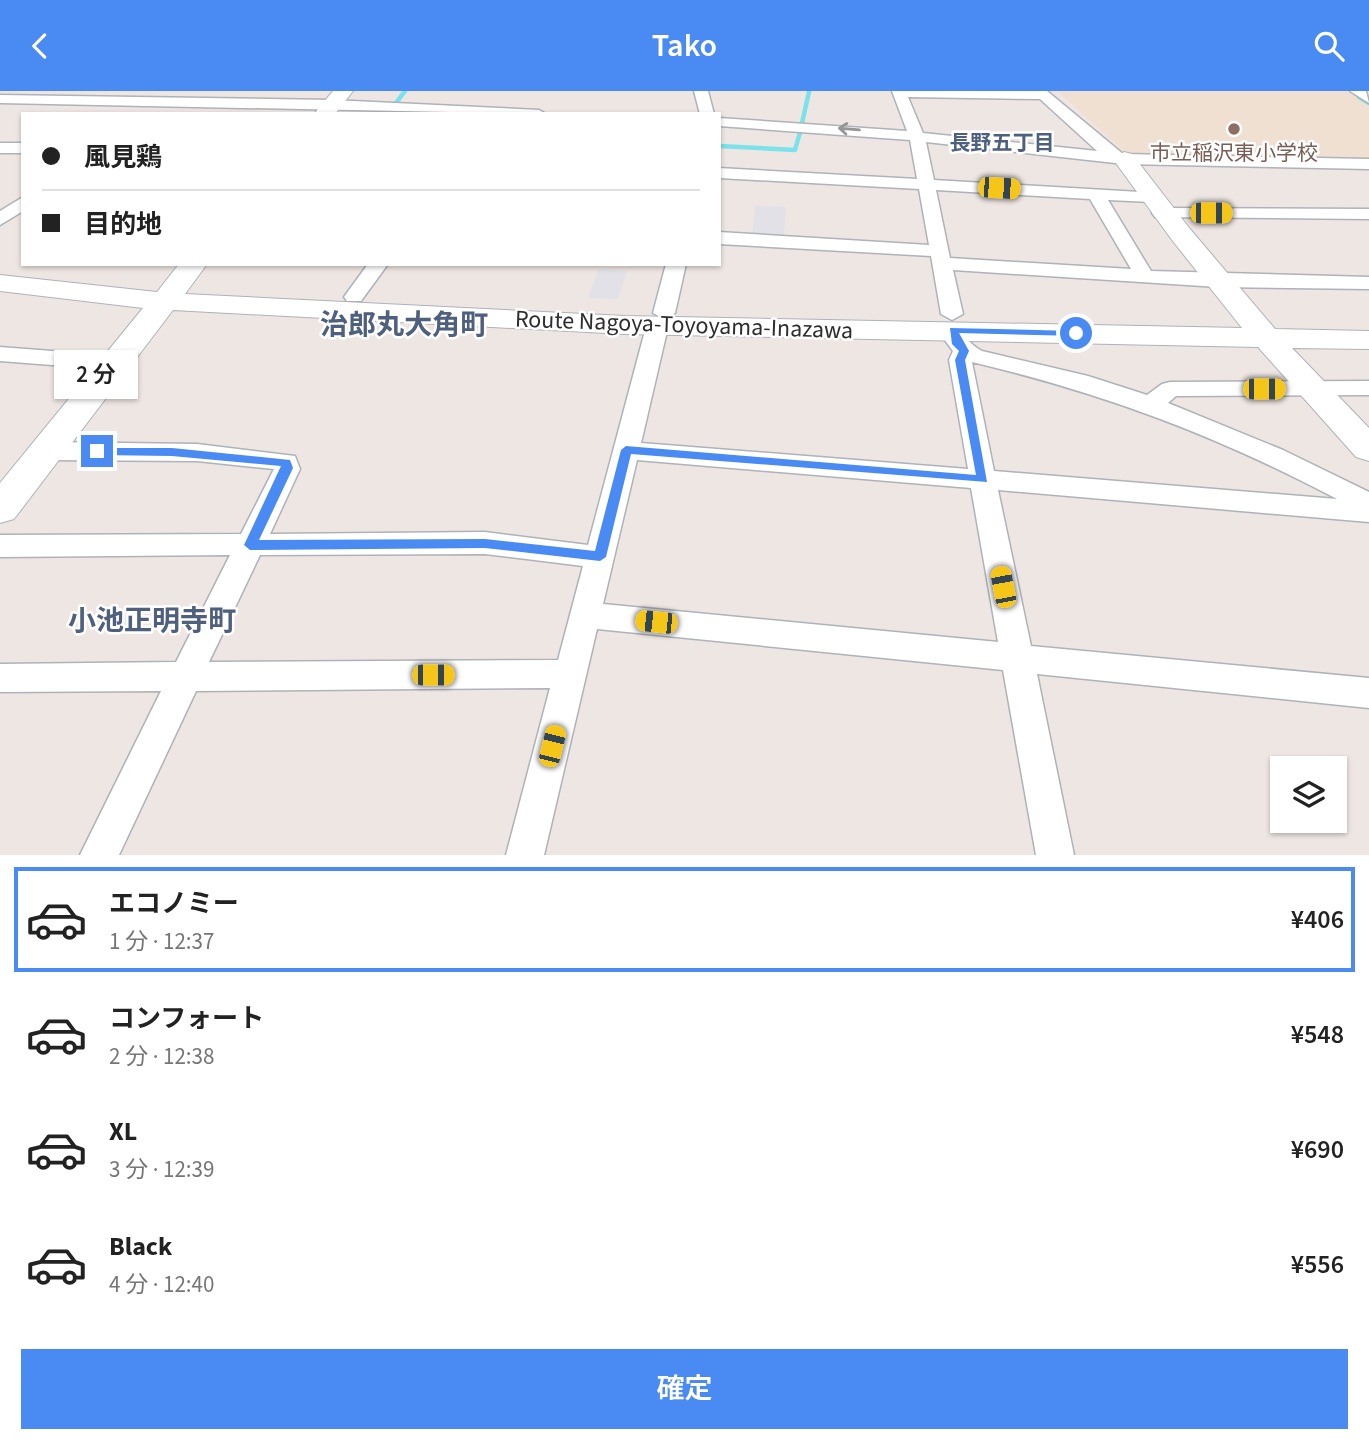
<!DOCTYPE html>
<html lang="ja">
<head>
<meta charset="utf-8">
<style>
  body { margin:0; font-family:"Source Sans 3","Noto Sans JP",sans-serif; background:#f2f2f2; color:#222; height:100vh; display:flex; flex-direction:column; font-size:26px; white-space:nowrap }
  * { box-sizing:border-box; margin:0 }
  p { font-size:23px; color:#767676 }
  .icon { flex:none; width:38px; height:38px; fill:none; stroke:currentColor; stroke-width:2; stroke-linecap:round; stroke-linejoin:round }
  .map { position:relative; height:764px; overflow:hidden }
  .details { display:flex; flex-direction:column; background:#fff; flex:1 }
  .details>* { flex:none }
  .top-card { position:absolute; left:21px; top:21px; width:700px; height:154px; border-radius:0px; box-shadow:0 2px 5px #0004; display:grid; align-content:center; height:154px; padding:0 21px; background:#fff }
  .controls { position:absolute; left:1270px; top:665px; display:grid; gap:14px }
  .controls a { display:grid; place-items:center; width:77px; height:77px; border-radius:0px; background:#fff; box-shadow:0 2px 5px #0004; font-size:35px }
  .end { position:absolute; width:32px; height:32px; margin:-16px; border:9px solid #4a8af3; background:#fff; box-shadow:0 0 0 4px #fff }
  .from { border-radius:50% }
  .bubble { position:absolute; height:49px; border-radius:0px; background:#fff; box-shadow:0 2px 5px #0004; font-size:23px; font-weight:600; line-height:49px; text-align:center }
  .car { position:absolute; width:21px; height:42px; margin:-21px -10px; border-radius:9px; box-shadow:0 0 5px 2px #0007; background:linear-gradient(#f5c518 24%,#345 0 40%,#f5c518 0 76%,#345 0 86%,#f5c518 0) }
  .top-card b { display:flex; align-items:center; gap:24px; height:66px; font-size:26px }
  .top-card b+b { border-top:2px solid #e0e0e0 }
  .top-card i { width:18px; height:18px; background:#222 }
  ul { padding:12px 0 0; list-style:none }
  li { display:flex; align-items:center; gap:21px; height:105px; margin:0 14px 10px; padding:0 7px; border:4px solid transparent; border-radius:0px }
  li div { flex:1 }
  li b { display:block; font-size:26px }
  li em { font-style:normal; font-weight:600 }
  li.current { border-color:#4a8af3 }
  li>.icon { width:63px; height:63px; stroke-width:1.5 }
  .action { display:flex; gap:14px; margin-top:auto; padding:14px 21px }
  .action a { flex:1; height:80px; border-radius:0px; background:#4a8af3; color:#fff; font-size:28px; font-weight:600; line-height:80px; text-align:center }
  header { display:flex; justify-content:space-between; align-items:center; height:91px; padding:0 21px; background:#4a8af3; color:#fff; font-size:32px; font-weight:600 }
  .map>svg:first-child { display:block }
  .industrial { fill:#e2e1e8 }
  .education { fill:#efe0d2 }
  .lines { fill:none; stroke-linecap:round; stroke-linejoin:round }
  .stream { stroke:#7ae2ea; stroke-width:4.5 }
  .street-casing { stroke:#aeb2b9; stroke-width:3 }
  .secondary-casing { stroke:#aeb2b9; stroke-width:2 }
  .street { fill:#fff; fill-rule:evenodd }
  .secondary { fill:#fff; fill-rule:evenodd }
  .oneway { stroke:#969696 }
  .route { fill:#4a8af3 }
  .education-dot { fill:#8d6e63; stroke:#fff; stroke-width:2.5 }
  .labels { text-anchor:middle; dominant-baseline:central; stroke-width:5; stroke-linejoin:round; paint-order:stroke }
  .far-neighbourhood-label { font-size:21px; font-weight:bold; fill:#4f607e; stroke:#fff }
  .far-education-label { font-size:21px; fill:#785e54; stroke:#fff }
  .street-label { font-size:24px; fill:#2e2e2e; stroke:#fff }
  .quarter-label { font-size:28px; font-weight:bold; fill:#4f607e; stroke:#fff }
</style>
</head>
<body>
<header><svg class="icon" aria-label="back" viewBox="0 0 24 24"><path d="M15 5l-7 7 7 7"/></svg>Tako<svg class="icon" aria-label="search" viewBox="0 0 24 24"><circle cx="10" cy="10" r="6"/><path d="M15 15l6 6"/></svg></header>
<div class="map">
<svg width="1369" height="764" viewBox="0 0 1369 764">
  <rect width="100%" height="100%" fill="#eee6e2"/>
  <g class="industrial">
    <path d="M 755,115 L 786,116 L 784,147 L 752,145 Z"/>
    <path d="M 599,178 L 627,180 L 618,208 L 588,207 Z"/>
  </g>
  <path class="education" d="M 1057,0 L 1348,0 L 1369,14 L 1369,71 L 1135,65 L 1126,62 Z"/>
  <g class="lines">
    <g class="stream">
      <path d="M 1359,6 L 1369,12"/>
      <path d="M 396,12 L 405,0"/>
      <path d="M 802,32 L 809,1"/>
      <path d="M 719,55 L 795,59 L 801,38"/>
    </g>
    <defs>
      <g id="street">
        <path d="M 694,0 L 708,0 L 714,23 L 700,23 Z"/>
        <path d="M 892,0 L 1047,0 L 1123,63 L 1369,68 L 1369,78 L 1124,73 L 926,51 L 934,89 L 1157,102 L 1160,106 L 1151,111 L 1108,109 L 1151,180 L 1369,186 L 1369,198 L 1218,196 L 953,179 L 963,223 L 952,229 L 941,223 L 931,165 L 719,153 L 719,141 L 929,154 L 919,98 L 719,87 L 719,77 L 917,88 L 910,49 L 719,35 L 719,27 L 907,40 ZM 908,6 L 1040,8 L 1097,60 L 923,42 ZM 936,99 L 1090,108 L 1131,178 L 950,167 Z"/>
        <path d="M 1350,0 L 1366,0 L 1369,12 Z"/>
        <path d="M 0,4 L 332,9 L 539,19 L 546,23 L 0,12 Z"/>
        <rect x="0" y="52" width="23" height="10"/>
        <path d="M 23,106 L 23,120 L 0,134 L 0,120 Z"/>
        <path d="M 1161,117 L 1369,118 L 1369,128 L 1155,126 L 1152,122 Z"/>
        <path d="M 368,173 L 388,173 L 361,210 L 347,210 L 344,206 Z"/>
        <path d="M 666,173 L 686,173 L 675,222 L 664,228 L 653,222 Z"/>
        <path d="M 657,230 L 668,236 L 641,352 L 968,378 L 949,269 L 953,260 L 944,248 L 955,241 C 966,244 971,255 982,260 L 1088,285 L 1147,304 L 1162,293 L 1170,291 L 1369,290 L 1369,304 L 1176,305 L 1168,312 L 1283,359 L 1369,401 L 1369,431 L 998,399 L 1031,555 L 1369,587 L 1369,617 L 1037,583 L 1074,764 L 1036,764 L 1003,579 L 597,538 L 544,764 L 506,764 L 550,597 L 196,600 L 119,764 L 80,764 L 161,600 L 0,601 L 0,573 L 176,571 L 230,464 L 0,466 L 0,444 L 241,443 L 274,378 L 197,370 L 46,369 L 37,366 L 33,360 L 37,354 L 46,351 L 197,353 L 295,365 L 300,378 L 270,443 L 485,441 L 588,454 L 646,236 ZM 972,271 C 1106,303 1215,344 1337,408 L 994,380 ZM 637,369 L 971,397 L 998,551 L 603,513 ZM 485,463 L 583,475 L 558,569 L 209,571 L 260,464 Z"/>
        <path d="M 0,256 L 117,265 L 128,272 L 117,279 L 0,270 Z"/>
      </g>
      <g id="secondary">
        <path d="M 333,0 L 353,0 L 335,23 L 314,23 Z"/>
        <path d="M 1124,61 L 1132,63 L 1190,138 L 1275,238 L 1369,240 L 1369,258 L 1292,257 L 1369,337 L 1369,370 L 1356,366 L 1258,256 L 625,243 L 173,219 L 14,428 L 0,432 L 0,392 L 143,217 L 0,200 L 0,184 L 157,201 L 179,173 L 207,173 L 185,203 L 625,225 L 1242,237 L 1172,149 L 1113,68 Z"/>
      </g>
    </defs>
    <use href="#street" class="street-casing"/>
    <use href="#secondary" class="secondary-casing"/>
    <use href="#street" class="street"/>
    <use href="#secondary" class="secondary"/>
  </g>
  <defs><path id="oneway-shaft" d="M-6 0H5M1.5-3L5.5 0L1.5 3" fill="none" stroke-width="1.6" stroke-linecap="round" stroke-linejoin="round" transform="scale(1.75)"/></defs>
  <use class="oneway" href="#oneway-shaft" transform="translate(849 38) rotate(-175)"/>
  <path class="route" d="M 950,237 L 1076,240 L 1081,242 L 1076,245 L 959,242 L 969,260 L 965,269 L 987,391 L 631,363 L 606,466 L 600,470 L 485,457 L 250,459 L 244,454 L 281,375 L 172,365 L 97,364 L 91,360 L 97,357 L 172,357 L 290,369 L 293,377 L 259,449 L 485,448 L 595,460 L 621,359 L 626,355 L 976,384 L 955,269 L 959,260 L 952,253 Z"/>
  <circle class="education-dot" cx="1234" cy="38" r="7"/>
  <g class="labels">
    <g class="far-neighbourhood-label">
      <text x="1002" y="52">長野五丁目</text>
    </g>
    <g class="far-education-label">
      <text x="1234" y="62">市立稲沢東小学校</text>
    </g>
    <g class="street-label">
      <text transform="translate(684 234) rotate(2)">Route Nagoya-Toyoyama-Inazawa</text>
    </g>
    <g class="quarter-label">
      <text x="404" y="234">治郎丸大角町</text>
      <text x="152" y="530">小池正明寺町</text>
    </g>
  </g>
</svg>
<div class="controls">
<a><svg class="icon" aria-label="layers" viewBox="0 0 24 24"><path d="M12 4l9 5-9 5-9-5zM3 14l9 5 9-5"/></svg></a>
</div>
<i class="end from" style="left:1076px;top:242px"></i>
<i class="end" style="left:97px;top:360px"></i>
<div class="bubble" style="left:54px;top:259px;width:84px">2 分</div>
<i class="car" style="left:999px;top:97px;rotate:93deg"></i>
<i class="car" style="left:1211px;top:122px;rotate:90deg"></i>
<i class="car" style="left:1264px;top:298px;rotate:90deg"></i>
<i class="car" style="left:1003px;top:496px;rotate:349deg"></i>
<i class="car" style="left:656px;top:531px;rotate:276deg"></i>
<i class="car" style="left:433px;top:584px;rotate:90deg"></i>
<i class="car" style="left:552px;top:655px;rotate:14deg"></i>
<div class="top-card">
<b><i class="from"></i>風見鶏</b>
<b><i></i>目的地</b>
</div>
</div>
<section class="details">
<ul>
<li class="current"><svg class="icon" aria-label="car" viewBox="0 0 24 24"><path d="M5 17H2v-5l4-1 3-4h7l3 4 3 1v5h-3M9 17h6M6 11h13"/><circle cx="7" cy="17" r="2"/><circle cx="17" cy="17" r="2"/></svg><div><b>エコノミー</b><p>1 分 · 12:37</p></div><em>¥406</em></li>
<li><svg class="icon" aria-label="car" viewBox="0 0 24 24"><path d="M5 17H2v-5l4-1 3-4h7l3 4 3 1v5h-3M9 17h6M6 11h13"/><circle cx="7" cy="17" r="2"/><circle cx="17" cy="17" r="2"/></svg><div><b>コンフォート</b><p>2 分 · 12:38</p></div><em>¥548</em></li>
<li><svg class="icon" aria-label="car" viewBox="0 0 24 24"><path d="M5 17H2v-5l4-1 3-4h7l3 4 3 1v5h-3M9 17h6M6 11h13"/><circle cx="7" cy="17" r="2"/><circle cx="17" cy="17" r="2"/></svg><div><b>XL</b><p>3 分 · 12:39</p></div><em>¥690</em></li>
<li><svg class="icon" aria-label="car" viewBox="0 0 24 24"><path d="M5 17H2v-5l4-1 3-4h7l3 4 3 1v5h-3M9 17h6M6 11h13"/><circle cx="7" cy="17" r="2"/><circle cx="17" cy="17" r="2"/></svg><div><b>Black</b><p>4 分 · 12:40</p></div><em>¥556</em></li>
</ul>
<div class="action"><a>確定</a></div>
</section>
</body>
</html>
